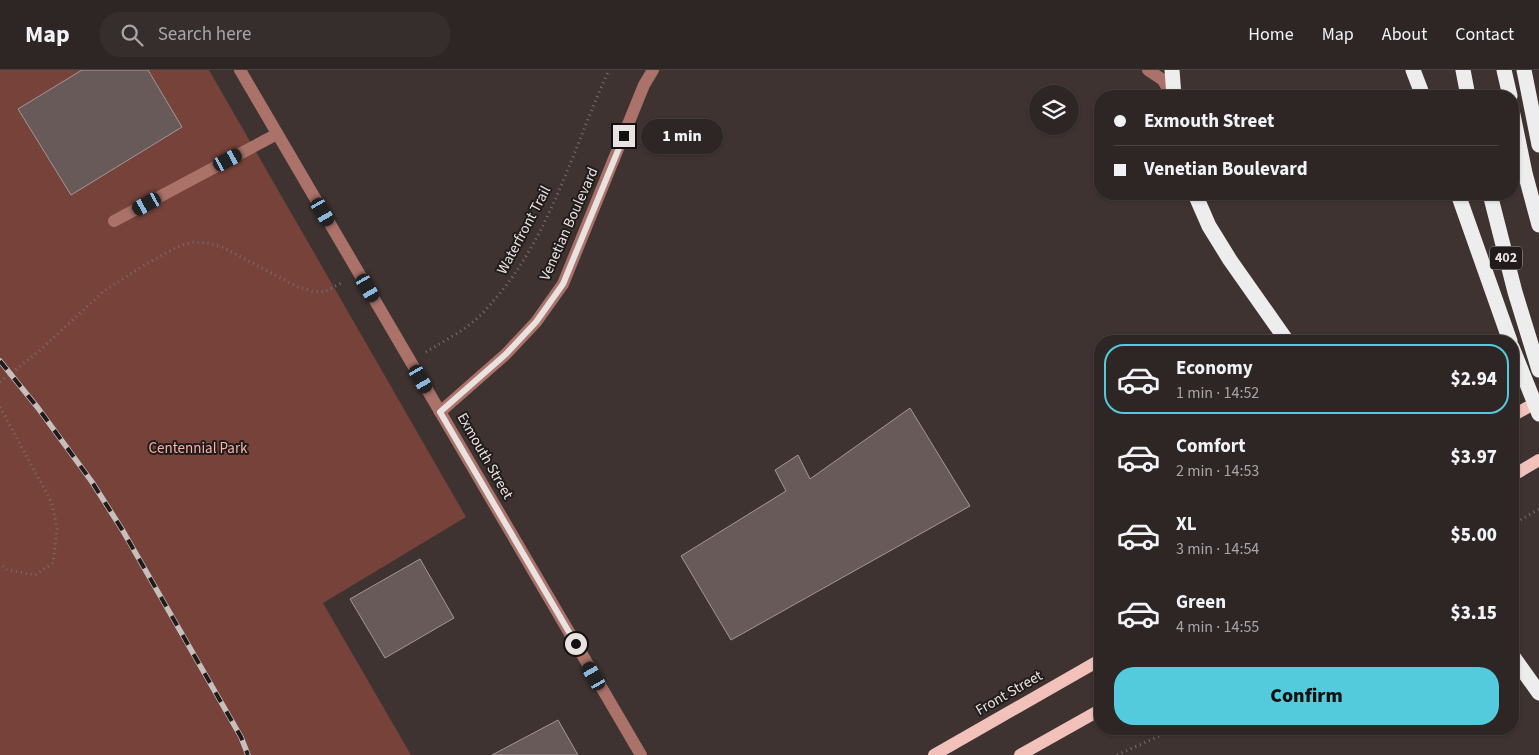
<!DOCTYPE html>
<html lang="en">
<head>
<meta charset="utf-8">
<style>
  body { margin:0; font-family:"Source Sans 3",sans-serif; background:#362e2d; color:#f1f3f6; height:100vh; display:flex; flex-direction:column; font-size:19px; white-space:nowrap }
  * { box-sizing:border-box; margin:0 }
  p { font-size:16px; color:#a7a5a7 }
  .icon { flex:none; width:28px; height:28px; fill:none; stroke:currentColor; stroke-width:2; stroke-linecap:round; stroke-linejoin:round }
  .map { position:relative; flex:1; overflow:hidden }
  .drawer { position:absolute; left:1094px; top:265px; width:425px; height:400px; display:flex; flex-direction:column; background:#2e2625; border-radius:20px; box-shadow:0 1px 4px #0004,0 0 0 1px #494342 }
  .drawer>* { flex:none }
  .top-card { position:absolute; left:1094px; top:20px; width:425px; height:110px; border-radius:20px; box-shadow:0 1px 4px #0004,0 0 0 1px #494342; display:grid; align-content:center; height:110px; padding:0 20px; background:#2e2625 }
  .fabs { position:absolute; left:1029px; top:15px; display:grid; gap:10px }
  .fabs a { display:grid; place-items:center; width:50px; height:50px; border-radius:50%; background:#2e2625; box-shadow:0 1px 4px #0004,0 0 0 1px #494342; font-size:25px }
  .end { position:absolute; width:22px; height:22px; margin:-11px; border:6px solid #e9e2e1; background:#111; box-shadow:0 0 0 2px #111 }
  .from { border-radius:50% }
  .bubble { position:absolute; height:35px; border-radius:18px; background:#2e2625; box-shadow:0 1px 4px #0004,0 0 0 1px #494342; font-size:16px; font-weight:800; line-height:35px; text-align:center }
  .car { position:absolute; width:15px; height:30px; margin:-15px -8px; border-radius:6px; box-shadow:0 0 4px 1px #0007; background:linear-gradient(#222 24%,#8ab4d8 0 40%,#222 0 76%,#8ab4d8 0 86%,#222 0) }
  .top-card b { display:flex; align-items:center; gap:18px; height:48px; font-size:19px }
  .top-card b+b { border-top:1px solid #494342 }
  .top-card i { width:12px; height:12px; background:#f1f3f6 }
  ul { padding:9px 0 0; list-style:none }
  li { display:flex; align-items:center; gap:15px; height:70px; margin:0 10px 8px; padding:0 10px; border:2px solid transparent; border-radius:20px }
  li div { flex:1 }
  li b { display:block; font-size:19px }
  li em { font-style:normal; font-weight:800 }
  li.active { border-color:#54cadd }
  li>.icon { width:45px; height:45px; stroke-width:1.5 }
  .action { display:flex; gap:10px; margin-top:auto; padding:10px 20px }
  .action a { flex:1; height:58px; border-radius:20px; background:#54cadd; color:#111; font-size:20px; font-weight:800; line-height:58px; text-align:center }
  header { display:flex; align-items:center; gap:30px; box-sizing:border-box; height:70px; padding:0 25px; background:#2e2625; border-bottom:1px solid #494342 }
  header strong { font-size:24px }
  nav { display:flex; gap:28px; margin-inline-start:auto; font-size:18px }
  .search { width:350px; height:45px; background:#362e2d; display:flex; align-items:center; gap:12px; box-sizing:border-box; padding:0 18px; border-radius:20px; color:#a7a5a7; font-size:19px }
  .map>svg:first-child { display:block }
  .green { fill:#76423a }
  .building { fill:#675a58; stroke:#a49794 }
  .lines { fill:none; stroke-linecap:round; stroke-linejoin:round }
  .path { stroke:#796f6e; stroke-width:3; stroke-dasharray:1 4; stroke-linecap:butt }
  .minor { stroke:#ab7269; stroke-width:12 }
  .major { stroke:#f2c2ba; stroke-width:12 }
  .highway { stroke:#ededed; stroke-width:15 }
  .rail-casing { stroke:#c6bfbd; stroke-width:5.5 }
  .rail { stroke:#211c1b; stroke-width:4; stroke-dasharray:11; stroke-linecap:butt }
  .highway-bridge { stroke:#ededed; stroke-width:15 }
  .route { stroke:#e9e2e1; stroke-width:6 }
  .labels { text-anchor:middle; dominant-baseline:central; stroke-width:4; stroke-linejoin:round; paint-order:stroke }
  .shield { fill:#211c1b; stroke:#ada7a6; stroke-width:1 }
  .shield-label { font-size:14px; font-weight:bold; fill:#e9e2e1 }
  .street-label { font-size:15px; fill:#e9e2e1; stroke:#211c1b }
  .park-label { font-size:15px; fill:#f6b3a8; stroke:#211c1b }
</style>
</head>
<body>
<header>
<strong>Map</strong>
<div class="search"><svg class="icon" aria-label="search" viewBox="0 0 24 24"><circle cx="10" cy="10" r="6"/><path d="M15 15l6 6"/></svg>Search here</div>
<nav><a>Home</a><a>Map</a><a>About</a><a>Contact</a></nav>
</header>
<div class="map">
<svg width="1539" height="685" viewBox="0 0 1539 685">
  <rect width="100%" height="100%" fill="#3e3331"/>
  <path class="green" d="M 0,0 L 209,0 L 466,447 L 323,533 L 411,685 L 0,685 Z"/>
  <g class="building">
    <path d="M 82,0 L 148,0 L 182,57 L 71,125 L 18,39 Z"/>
    <path d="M 910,338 L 970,436 L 731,570 L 681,486 L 786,421 L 775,400 L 798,385 L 810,409 Z"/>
    <path d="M 420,489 L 454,548 L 385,588 L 350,529 Z"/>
    <path d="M 558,650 L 578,685 L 492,685 Z"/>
  </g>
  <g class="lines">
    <g class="path">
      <path d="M 426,282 C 442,272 460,263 474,251 C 482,245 489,236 495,229 C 551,165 574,75 609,0"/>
      <path d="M 0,312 L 38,282 L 104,221 L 146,194 L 177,177 L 192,172 L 207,173 L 222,177 L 298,217 L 312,221 L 324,222 L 343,212"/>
      <path d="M 0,337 L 52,433 L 57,459 L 53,493 L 35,505 L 7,500 L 0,494"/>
      <path d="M 1512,455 L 1539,439"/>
      <path d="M 1117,685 L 1175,659"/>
    </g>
    <g class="minor">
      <path d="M 240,0 L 641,685"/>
      <path d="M 1148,0 L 1163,10 L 1172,26"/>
      <path d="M 114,151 L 277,64"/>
      <path d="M 440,342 L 506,284 L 536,252 L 563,214 L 644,15 L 653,0"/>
    </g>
    <g class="major">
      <path d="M 1512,346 L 1539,331"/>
      <path d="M 1512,406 L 1539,390"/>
      <path d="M 934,685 L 1100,590"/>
      <path d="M 1020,685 L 1100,640"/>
    </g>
    <g class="highway">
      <path d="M 1172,0 L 1174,26"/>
      <path d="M 1413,0 L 1423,26"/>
      <path d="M 1463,0 L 1468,26"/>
      <path d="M 1504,0 L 1510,26"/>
      <path d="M 1524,0 L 1539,75"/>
      <path d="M 1512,40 L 1525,103 L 1539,155"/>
      <path d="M 1195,124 L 1209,156 L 1230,190 L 1287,271"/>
      <path d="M 1458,124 L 1510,271"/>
      <path d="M 1490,124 L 1515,222 L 1539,300"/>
      <path d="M 1512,585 L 1539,623"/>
    </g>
    <defs>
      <path id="rail" d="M 0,291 L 38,338 L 92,412 L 123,461 L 241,667 L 248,685"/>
    </defs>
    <use href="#rail" class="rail-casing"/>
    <use href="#rail" class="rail"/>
    <path class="highway-bridge" d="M 1512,277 L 1539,344"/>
  </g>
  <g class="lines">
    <path class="route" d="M 576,574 L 440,342 L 506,284 L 536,252 L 563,214 L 624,66"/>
  </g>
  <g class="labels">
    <rect class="shield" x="1490" y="176.5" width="32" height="23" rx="4"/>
    <g class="shield-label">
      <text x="1506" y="188">402</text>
    </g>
    <g class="street-label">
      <text transform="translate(569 154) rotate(-66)">Venetian Boulevard</text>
      <text transform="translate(524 160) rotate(-62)">Waterfront Trail</text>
      <text transform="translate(485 386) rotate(60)">Exmouth Street</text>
      <text transform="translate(1009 623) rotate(-30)">Front Street</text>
    </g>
    <g class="park-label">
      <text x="198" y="378">Centennial Park</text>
    </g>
  </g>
</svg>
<div class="fabs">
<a><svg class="icon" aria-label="layers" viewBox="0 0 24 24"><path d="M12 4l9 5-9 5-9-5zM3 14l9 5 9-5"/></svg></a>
</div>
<i class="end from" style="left:576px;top:574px"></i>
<i class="end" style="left:624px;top:66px"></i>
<div class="bubble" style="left:641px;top:49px;width:82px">1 min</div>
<i class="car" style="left:228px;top:90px;rotate:62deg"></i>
<i class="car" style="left:147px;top:134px;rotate:241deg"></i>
<i class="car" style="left:323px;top:142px;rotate:150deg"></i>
<i class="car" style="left:368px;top:218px;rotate:150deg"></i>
<i class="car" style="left:421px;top:309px;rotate:150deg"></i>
<i class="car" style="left:594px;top:606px;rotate:330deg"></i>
<div class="top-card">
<b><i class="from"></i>Exmouth Street</b>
<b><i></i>Venetian Boulevard</b>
</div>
<section class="drawer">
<ul>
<li class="active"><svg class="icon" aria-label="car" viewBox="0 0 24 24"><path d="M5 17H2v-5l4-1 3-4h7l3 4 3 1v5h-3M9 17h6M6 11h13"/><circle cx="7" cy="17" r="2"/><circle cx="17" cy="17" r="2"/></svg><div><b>Economy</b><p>1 min · 14:52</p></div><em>$2.94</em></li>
<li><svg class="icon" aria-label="car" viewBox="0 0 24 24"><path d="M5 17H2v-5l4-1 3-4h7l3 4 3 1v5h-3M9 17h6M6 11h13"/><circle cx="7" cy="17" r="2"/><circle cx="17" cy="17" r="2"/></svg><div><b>Comfort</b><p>2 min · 14:53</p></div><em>$3.97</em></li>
<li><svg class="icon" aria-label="car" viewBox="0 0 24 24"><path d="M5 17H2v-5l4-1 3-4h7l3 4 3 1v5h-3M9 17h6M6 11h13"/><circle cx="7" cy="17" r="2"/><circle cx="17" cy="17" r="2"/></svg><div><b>XL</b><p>3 min · 14:54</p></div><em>$5.00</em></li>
<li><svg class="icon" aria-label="car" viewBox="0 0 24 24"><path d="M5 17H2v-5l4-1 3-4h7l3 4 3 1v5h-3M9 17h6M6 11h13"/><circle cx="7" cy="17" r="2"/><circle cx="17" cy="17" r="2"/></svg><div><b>Green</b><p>4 min · 14:55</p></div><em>$3.15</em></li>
</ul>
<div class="action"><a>Confirm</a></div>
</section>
</div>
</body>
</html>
